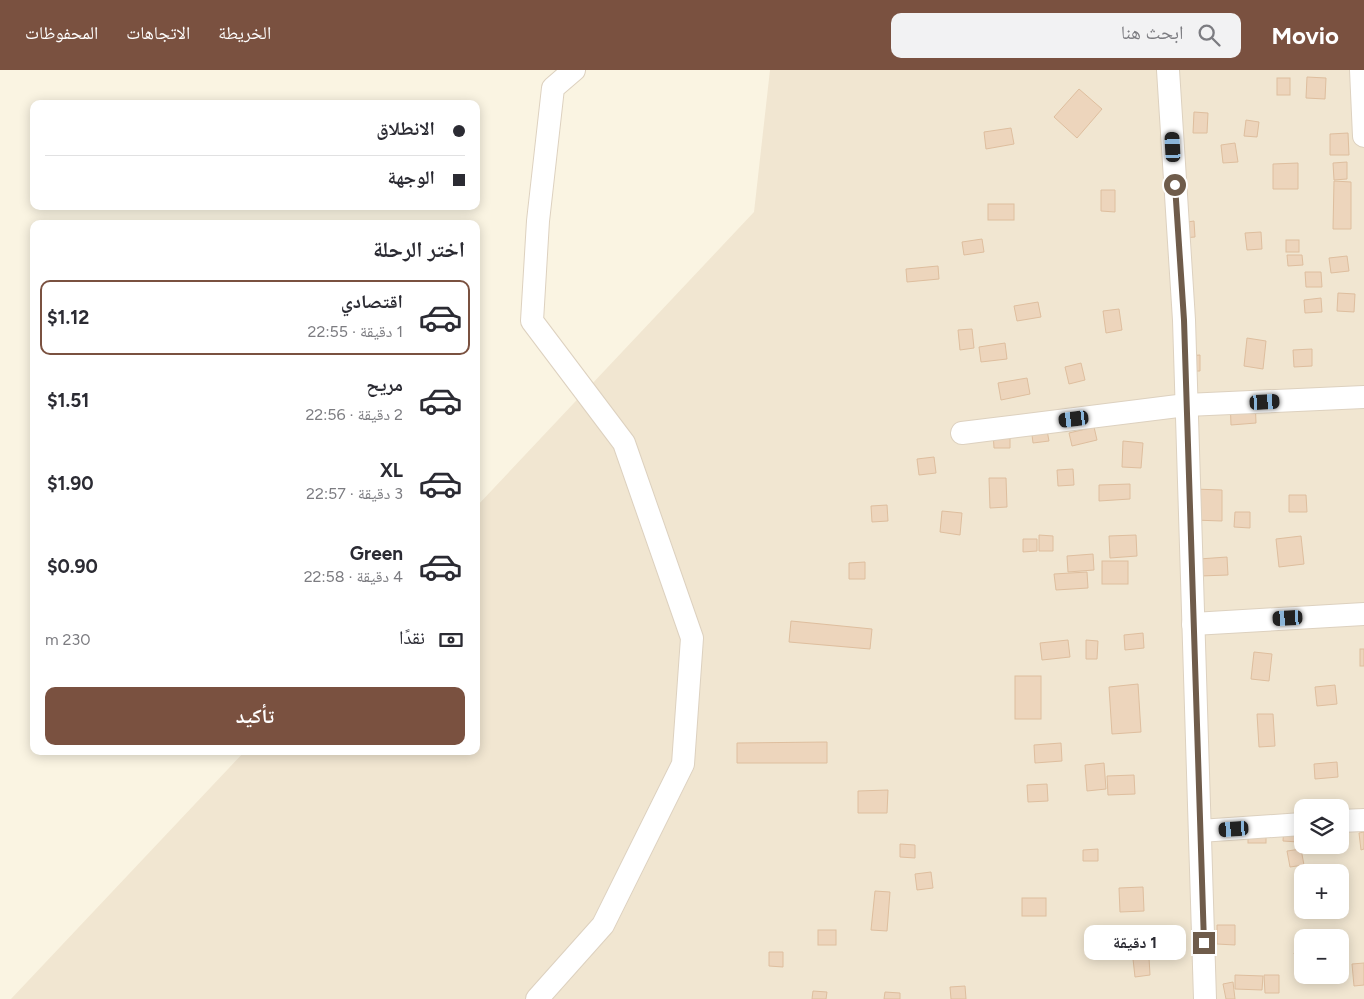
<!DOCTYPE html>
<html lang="ar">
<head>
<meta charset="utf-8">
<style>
  body { margin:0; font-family:Figtree,"Noto Naskh Arabic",sans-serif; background:#f2f2f3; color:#2b2b33; direction:rtl; height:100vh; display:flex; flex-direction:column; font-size:19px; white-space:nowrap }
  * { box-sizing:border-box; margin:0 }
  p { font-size:16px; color:#7c7c81 }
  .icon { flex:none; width:28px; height:28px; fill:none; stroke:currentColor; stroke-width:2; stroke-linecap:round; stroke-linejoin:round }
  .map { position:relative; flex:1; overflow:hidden; direction:ltr }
  .sheet { position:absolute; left:30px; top:150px; width:450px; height:535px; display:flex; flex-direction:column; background:#fff; border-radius:10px; box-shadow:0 2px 12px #0003; direction:rtl }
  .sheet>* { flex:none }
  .top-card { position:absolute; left:30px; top:30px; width:450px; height:110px; border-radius:10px; box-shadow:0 2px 12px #0003; direction:rtl; display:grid; align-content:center; height:110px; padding:0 15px; background:#fff }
  .fabs { position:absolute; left:1294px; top:729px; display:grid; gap:10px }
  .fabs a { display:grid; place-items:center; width:55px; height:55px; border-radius:10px; background:#fff; box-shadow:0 2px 12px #0003; font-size:25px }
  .end { position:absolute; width:22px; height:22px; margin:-11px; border:6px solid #6f5c4b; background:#fff; box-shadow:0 0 0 2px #fff }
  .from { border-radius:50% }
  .bubble { position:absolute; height:35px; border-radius:10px; background:#fff; box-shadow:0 2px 12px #0003; font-size:16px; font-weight:700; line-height:35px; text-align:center; direction:rtl }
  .car { position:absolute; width:15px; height:30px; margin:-15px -8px; border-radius:6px; box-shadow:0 0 4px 1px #0007; background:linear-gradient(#222 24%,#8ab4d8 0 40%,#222 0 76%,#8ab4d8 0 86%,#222 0) }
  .top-card b { display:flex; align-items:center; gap:18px; height:48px; font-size:19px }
  .top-card b+b { border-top:1px solid #e1e1e2 }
  .top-card i { width:12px; height:12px; background:#2b2b33 }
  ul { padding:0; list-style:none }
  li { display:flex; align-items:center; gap:15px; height:75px; margin:0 10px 8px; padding:0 5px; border:2px solid transparent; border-radius:10px }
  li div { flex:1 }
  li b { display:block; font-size:19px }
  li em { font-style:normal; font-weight:700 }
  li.current { border-color:#7a5140 }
  li>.icon { width:45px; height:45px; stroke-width:1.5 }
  h2 { padding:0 15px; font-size:22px; line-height:60px }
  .pay { display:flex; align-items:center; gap:12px; height:55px; padding:0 15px; font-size:19px }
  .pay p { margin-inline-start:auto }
  .button { display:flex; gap:10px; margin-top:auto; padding:10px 15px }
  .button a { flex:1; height:58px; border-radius:10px; background:#7a5140; color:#fff; font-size:20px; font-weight:700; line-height:58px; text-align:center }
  header { display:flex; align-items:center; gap:30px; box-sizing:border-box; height:70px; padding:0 25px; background:#7a5140; color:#fff }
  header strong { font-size:24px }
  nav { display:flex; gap:28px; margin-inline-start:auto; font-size:18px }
  .search { width:350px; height:45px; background:#f2f2f3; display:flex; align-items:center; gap:12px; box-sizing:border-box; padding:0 18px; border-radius:10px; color:#7c7c81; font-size:19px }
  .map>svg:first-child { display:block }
  .residential { fill:#f1e6d1; fill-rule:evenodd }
  .building { fill:#edd5bc; stroke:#debe9e }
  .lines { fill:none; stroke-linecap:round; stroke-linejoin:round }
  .street-casing { stroke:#ddd1bf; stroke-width:24 }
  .street { stroke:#fff; stroke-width:22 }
  .route { stroke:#6f5c4b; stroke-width:6 }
</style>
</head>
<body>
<header>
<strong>Movio</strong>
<div class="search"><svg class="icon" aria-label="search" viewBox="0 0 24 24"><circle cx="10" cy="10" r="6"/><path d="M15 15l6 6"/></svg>ابحث هنا</div>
<nav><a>الخريطة</a><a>الاتجاهات</a><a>المحفوظات</a></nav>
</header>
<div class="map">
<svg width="1364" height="929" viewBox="0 0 1364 929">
  <rect width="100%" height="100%" fill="#faf4e2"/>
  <path class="residential" d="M 770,0 L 1364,0 L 1364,929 L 11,929 L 245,681 L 476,681 L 476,437 L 754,142 ZM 1302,738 L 1340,738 L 1340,775 L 1302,775 ZM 1302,802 L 1340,802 L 1340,840 L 1302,840 ZM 1302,868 L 1340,868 L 1340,905 L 1302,905 Z"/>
  <g class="building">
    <path d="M 1307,7 L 1326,8 L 1325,29 L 1306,28 Z"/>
    <rect x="1277" y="8" width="13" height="17"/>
    <path d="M 1079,19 L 1102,39 L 1077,68 L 1054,47 Z"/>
    <path d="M 1194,42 L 1208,43 L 1207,63 L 1193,63 Z"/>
    <path d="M 1246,50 L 1259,52 L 1257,67 L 1244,66 Z"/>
    <path d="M 1011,58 L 1014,74 L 986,79 L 984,62 Z"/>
    <path d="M 1348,63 L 1349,85 L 1330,85 L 1330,64 Z"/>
    <path d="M 1235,73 L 1238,92 L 1223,93 L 1221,75 Z"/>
    <path d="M 1347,92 L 1347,109 L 1334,110 L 1333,93 Z"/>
    <path d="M 1298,93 L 1298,119 L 1273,119 L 1273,94 Z"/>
    <path d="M 1334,111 L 1351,112 L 1351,159 L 1333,159 Z"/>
    <path d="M 1101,120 L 1115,120 L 1115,142 L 1101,141 Z"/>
    <rect x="988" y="134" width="26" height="16"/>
    <path d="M 1194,151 L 1195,167 L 1182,168 L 1181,153 Z"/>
    <path d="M 1261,162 L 1262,179 L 1247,180 L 1245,163 Z"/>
    <path d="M 982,169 L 984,182 L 964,185 L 962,172 Z"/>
    <rect x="1286" y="170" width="13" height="12"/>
    <path d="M 1287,185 L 1302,185 L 1303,195 L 1288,196 Z"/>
    <path d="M 1347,186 L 1349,201 L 1331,203 L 1329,188 Z"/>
    <path d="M 938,196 L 939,209 L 907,212 L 906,199 Z"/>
    <path d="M 1305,202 L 1321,202 L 1322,217 L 1306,217 Z"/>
    <path d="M 1338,223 L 1355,224 L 1354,242 L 1337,241 Z"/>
    <path d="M 1321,228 L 1322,242 L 1305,243 L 1304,230 Z"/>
    <path d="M 1038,232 L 1041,247 L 1017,251 L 1014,236 Z"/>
    <path d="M 1119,239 L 1122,260 L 1106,263 L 1103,241 Z"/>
    <path d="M 972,259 L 974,278 L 960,280 L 958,260 Z"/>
    <path d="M 1247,268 L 1266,271 L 1263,299 L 1244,296 Z"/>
    <path d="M 1005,273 L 1007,289 L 981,292 L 979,277 Z"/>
    <path d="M 1312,279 L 1312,296 L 1294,297 L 1293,280 Z"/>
    <path d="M 1200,285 L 1200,301 L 1187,301 L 1187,286 Z"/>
    <path d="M 1081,293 L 1085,310 L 1069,314 L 1065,297 Z"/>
    <path d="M 1027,308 L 1030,324 L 1001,330 L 998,313 Z"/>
    <path d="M 1255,327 L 1256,353 L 1231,355 L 1230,328 Z"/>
    <path d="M 1046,355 L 1049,371 L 1033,373 L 1031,357 Z"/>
    <path d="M 1094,357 L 1097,370 L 1072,376 L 1069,363 Z"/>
    <path d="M 993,362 L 1010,362 L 1010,378 L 994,378 Z"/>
    <path d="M 1123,371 L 1143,373 L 1141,398 L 1122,397 Z"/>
    <path d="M 934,387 L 936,403 L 919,405 L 917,389 Z"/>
    <path d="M 1073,399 L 1074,415 L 1058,416 L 1057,400 Z"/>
    <path d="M 989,408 L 1006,408 L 1007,437 L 990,438 Z"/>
    <path d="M 1130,414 L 1130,429 L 1099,431 L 1099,415 Z"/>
    <path d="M 1194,419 L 1222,420 L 1222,451 L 1193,450 Z"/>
    <path d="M 1289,425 L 1306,425 L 1307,442 L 1289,442 Z"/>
    <path d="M 887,435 L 888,451 L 872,452 L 871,436 Z"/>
    <path d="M 942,441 L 962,443 L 960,465 L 940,462 Z"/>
    <path d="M 1235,442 L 1250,442 L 1250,458 L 1234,457 Z"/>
    <path d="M 1039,465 L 1053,466 L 1053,481 L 1039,481 Z"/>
    <path d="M 1136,465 L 1137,486 L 1110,488 L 1109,466 Z"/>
    <path d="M 1301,466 L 1304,494 L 1279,497 L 1276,469 Z"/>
    <path d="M 1023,469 L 1037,469 L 1037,481 L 1023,482 Z"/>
    <path d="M 1093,484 L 1094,500 L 1068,502 L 1067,486 Z"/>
    <path d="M 1227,487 L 1228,505 L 1200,506 L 1199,489 Z"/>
    <rect x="1102" y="491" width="26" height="23"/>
    <path d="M 865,492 L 865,509 L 849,509 L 849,493 Z"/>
    <path d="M 1087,502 L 1088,518 L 1056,520 L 1054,504 Z"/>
    <path d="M 791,551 L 872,559 L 870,579 L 789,572 Z"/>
    <path d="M 1143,563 L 1144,578 L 1125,580 L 1124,565 Z"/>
    <path d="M 1068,570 L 1070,587 L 1042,590 L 1040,573 Z"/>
    <path d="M 1086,570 L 1098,571 L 1097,589 L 1086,589 Z"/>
    <rect x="1360" y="579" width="4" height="17"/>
    <path d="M 1254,582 L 1272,584 L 1269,611 L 1251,609 Z"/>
    <rect x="1015" y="606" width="26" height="43"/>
    <path d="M 1138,614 L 1141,662 L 1112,664 L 1109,617 Z"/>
    <path d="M 1335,615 L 1337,634 L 1317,636 L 1315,617 Z"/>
    <path d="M 1257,644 L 1273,644 L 1275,676 L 1259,677 Z"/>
    <path d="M 827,672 L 827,693 L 737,693 L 737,673 Z"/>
    <path d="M 1061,673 L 1062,691 L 1035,693 L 1034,675 Z"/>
    <path d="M 1337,692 L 1338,707 L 1315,709 L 1314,694 Z"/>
    <path d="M 1104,693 L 1106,719 L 1087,721 L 1085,695 Z"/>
    <path d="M 1134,705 L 1135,724 L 1108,725 L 1107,706 Z"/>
    <path d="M 1047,714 L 1048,731 L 1028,732 L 1027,715 Z"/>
    <path d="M 888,720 L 887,743 L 858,743 L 858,721 Z"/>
    <path d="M 1284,754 L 1298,755 L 1298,772 L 1283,771 Z"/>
    <rect x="1248" y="759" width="18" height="14"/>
    <path d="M 1364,762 L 1364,779 L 1361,780 L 1359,763 Z"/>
    <path d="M 900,774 L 915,775 L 915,788 L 900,787 Z"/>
    <path d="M 1098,779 L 1098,791 L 1083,791 L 1083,780 Z"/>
    <path d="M 1301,779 L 1304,795 L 1290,797 L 1287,781 Z"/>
    <path d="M 931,802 L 933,818 L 917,820 L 915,804 Z"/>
    <path d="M 1143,817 L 1144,841 L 1120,842 L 1119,818 Z"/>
    <path d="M 875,821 L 890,822 L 887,861 L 871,860 Z"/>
    <rect x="1022" y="828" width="24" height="18"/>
    <path d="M 1217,855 L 1235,855 L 1235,875 L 1217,874 Z"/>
    <path d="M 1094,859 L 1108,860 L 1108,875 L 1093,875 Z"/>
    <rect x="818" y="860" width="18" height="15"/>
    <path d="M 1302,880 L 1302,900 L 1300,901 L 1294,883 Z"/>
    <path d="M 769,882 L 783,882 L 783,897 L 769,896 Z"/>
    <path d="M 1149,888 L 1150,905 L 1135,907 L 1133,889 Z"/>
    <path d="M 1364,893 L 1364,915 L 1354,916 L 1352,894 Z"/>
    <path d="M 1235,905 L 1263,906 L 1262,920 L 1235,919 Z"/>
    <path d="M 1264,905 L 1279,905 L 1279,923 L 1265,923 Z"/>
    <path d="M 1233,912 L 1235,929 L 1226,929 L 1223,914 Z"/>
    <path d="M 965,916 L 966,929 L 951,929 L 950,917 Z"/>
    <path d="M 813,921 L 827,922 L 826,929 L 812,929 Z"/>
    <path d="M 885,922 L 900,923 L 900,929 L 884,929 Z"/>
  </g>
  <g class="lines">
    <defs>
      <g id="street">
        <path d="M 1168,0 L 1184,250 L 1205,929"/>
        <path d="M 1361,0 L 1364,66"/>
        <path d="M 962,363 L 1186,335 L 1364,327"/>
        <path d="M 1193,554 L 1364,544"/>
        <path d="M 1340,751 L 1364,750"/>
        <path d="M 1200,761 L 1302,754"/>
        <path d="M 537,929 L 603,855 L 683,694 L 692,568 L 624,373 L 532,251 L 538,151 L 553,18 L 574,0"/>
      </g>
    </defs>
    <use href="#street" class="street-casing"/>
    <use href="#street" class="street"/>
  </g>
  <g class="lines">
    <path class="route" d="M 1175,115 L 1184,250 L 1204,873"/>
  </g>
</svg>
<div class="fabs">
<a><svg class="icon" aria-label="layers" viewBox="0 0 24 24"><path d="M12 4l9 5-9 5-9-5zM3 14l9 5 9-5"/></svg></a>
<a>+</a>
<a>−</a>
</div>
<i class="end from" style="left:1175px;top:115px"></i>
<i class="end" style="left:1204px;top:873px"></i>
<div class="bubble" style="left:1084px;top:855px;width:102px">1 دقيقة</div>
<i class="car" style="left:1173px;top:77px;rotate:357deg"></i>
<i class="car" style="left:1265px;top:332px;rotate:87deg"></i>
<i class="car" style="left:1074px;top:349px;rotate:263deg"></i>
<i class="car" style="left:1288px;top:548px;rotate:267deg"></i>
<i class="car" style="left:1234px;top:759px;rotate:266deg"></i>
<div class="top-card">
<b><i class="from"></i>الانطلاق</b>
<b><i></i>الوجهة</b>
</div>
<section class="sheet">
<h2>اختر الرحلة</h2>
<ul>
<li class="current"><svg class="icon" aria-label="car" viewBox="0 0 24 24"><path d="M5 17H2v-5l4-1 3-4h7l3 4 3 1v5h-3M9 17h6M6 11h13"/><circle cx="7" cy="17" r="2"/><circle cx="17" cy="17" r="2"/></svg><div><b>اقتصادي</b><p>1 دقيقة · 22:55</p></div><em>$1.12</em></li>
<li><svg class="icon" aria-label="car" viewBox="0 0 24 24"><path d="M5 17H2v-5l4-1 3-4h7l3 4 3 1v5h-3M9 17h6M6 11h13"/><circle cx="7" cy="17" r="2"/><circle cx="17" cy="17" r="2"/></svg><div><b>مريح</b><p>2 دقيقة · 22:56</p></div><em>$1.51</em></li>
<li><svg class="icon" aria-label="car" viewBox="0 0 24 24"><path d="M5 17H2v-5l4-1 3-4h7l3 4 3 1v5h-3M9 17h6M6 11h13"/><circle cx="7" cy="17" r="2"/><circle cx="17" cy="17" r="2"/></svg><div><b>XL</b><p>3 دقيقة · 22:57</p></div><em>$1.90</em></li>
<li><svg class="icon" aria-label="car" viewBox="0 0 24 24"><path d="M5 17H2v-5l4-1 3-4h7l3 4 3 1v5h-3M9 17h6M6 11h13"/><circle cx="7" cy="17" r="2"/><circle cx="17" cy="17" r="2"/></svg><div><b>Green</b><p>4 دقيقة · 22:58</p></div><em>$0.90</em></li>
</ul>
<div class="pay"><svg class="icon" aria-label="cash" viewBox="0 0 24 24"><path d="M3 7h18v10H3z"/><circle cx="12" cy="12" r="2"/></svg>نقدًا<p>230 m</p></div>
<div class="button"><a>تأكيد</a></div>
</section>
</div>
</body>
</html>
